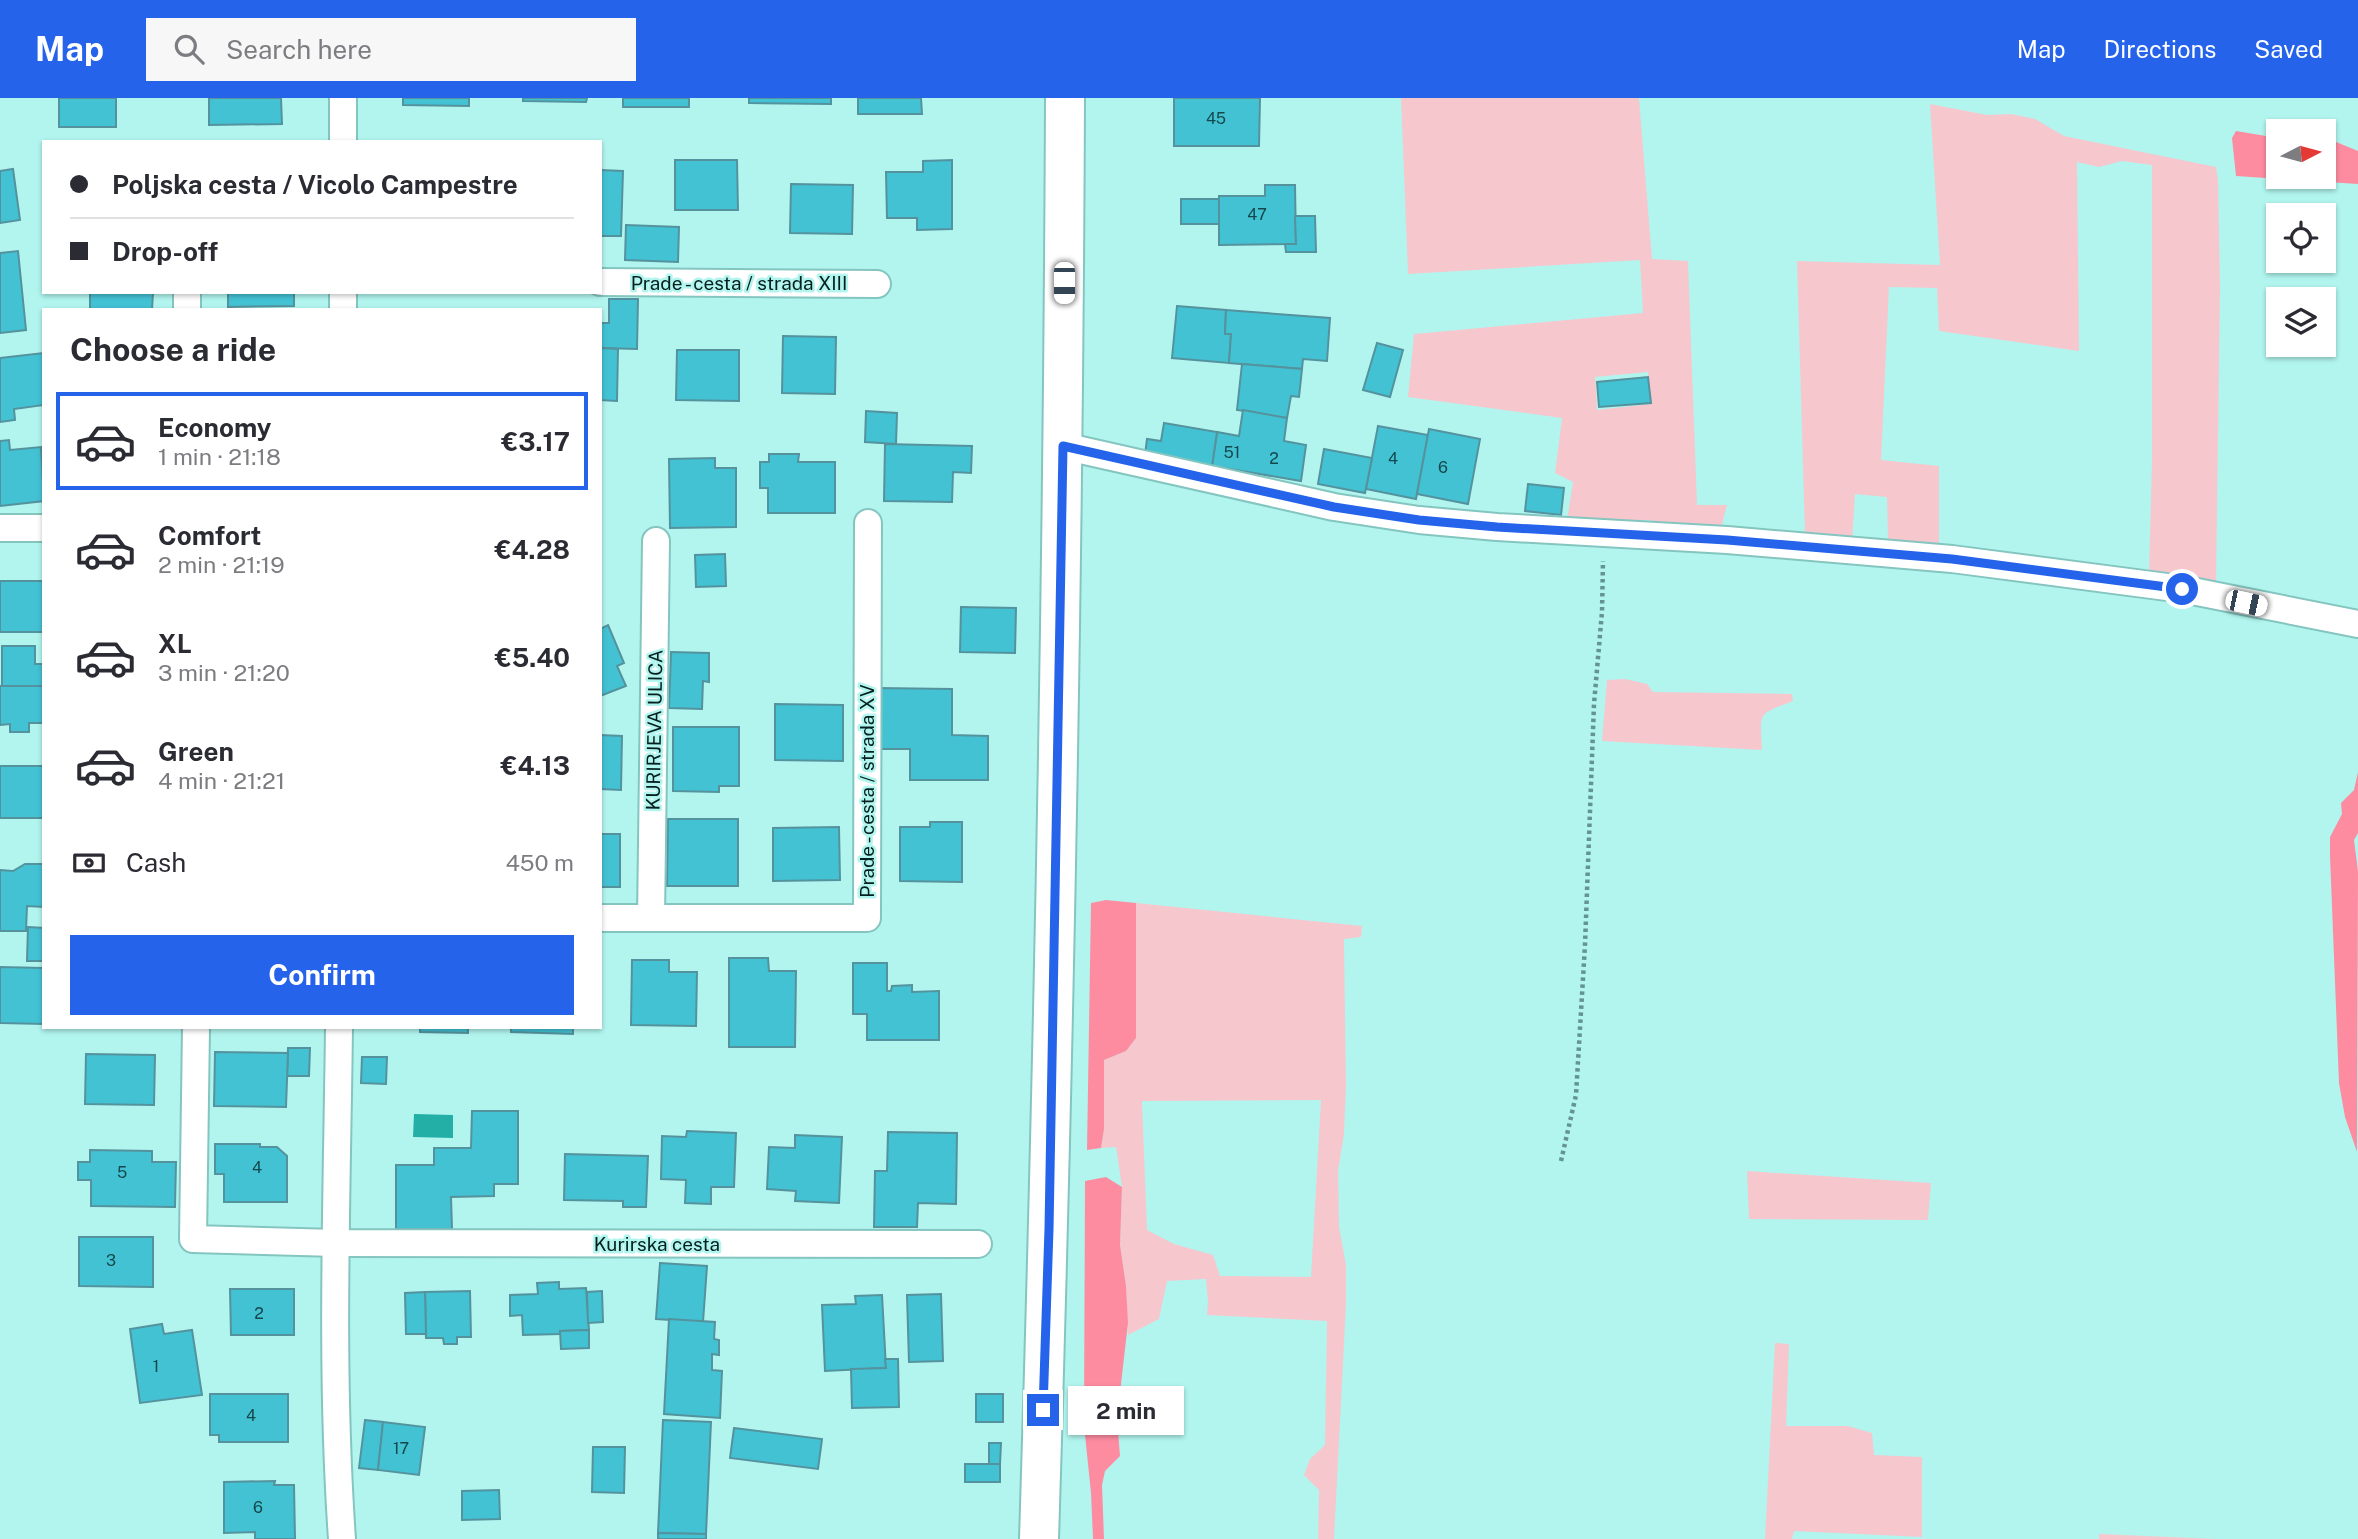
<!DOCTYPE html>
<html lang="en">
<head>
<meta charset="utf-8">
<style>
  body { margin:0; font-family:"Public Sans",sans-serif; background:#f7f7f7; color:#2b2b33; height:100vh; display:flex; flex-direction:column; font-size:26px; white-space:nowrap }
  * { box-sizing:border-box; margin:0 }
  p { font-size:23px; color:#7c7c81 }
  .icon { flex:none; width:38px; height:38px; fill:none; stroke:currentColor; stroke-width:2; stroke-linecap:round; stroke-linejoin:round }
  .map { position:relative; flex:1; overflow:hidden }
  .sheet { position:absolute; left:42px; top:210px; width:560px; height:721px; display:flex; flex-direction:column; background:#fff; border-radius:0px; box-shadow:0 2px 5px #0004 }
  .sheet>* { flex:none }
  .banner { position:absolute; left:42px; top:42px; width:560px; height:154px; border-radius:0px; box-shadow:0 2px 5px #0004; display:grid; align-content:center; height:154px; padding:0 28px; background:#fff }
  .needle { width:46px; rotate:84deg }
  .fabs { position:absolute; left:2266px; top:21px; display:grid; gap:14px }
  .fabs a { display:grid; place-items:center; width:70px; height:70px; border-radius:0px; background:#fff; box-shadow:0 2px 5px #0004; font-size:35px }
  .end { position:absolute; width:32px; height:32px; margin:-16px; border:9px solid #2563eb; background:#fff; box-shadow:0 0 0 4px #fff }
  .from { border-radius:50% }
  .bubble { position:absolute; height:49px; border-radius:0px; background:#fff; box-shadow:0 2px 5px #0004; font-size:23px; font-weight:700; line-height:49px; text-align:center }
  .car { position:absolute; width:21px; height:42px; margin:-21px -10px; border-radius:9px; box-shadow:0 0 5px 2px #0007; background:linear-gradient(#fff 24%,#345 0 40%,#fff 0 76%,#345 0 86%,#fff 0) }
  .banner b { display:flex; align-items:center; gap:24px; height:66px; font-size:26px }
  .banner b+b { border-top:2px solid #e1e1e2 }
  .banner i { width:18px; height:18px; background:#2b2b33 }
  ul { padding:0; list-style:none }
  li { display:flex; align-items:center; gap:21px; height:98px; margin:0 14px 10px; padding:0 14px; border:4px solid transparent; border-radius:0px }
  li div { flex:1 }
  li b { display:block; font-size:26px }
  li em { font-style:normal; font-weight:700 }
  li.current { border-color:#2563eb }
  li>.icon { width:63px; height:63px; stroke-width:1.5 }
  h2 { padding:0 28px; font-size:32px; line-height:84px }
  .pay { display:flex; align-items:center; gap:18px; height:77px; padding:0 28px; font-size:26px }
  .pay p { margin-inline-start:auto }
  .action { display:flex; gap:14px; margin-top:auto; padding:14px 28px }
  .action a { flex:1; height:80px; border-radius:0px; background:#2563eb; color:#fff; font-size:28px; font-weight:700; line-height:80px; text-align:center }
  header { display:flex; align-items:center; gap:42px; box-sizing:border-box; height:98px; padding:0 35px; background:#2563eb; color:#fff }
  header strong { font-size:33px }
  nav { display:flex; gap:38px; margin-inline-start:auto; font-size:24px }
  .search { width:490px; height:63px; background:#f7f7f7; display:flex; align-items:center; gap:18px; box-sizing:border-box; padding:0 24px; border-radius:0px; color:#7c7c81; font-size:26px }
  .map>svg:first-child { display:block }
  .green { fill:#f7c7ce; fill-rule:evenodd }
  .forest { fill:#fe8ca1 }
  .water { fill:#23aea6 }
  .building { fill:#43c2d4; stroke:#54939d; stroke-width:2 }
  .lines { fill:none; stroke-linecap:round; stroke-linejoin:round }
  .street-casing { stroke:#84c5c0; stroke-width:30 }
  .secondary-casing { stroke:#84c5c0; stroke-width:42 }
  .path { stroke:#639490; stroke-width:4.5; stroke-dasharray:3.5 3.5; stroke-linecap:butt }
  .street { stroke:#fff; stroke-width:26 }
  .secondary { stroke:#fff; stroke-width:38 }
  .route { stroke:#2563eb; stroke-width:9 }
  .labels { text-anchor:middle; dominant-baseline:central; stroke-width:5; stroke-linejoin:round; paint-order:stroke }
  .number-label { font-size:16px; fill:#14484b }
  .street-label { font-size:19px; fill:#041f1d; stroke:#b2f5ef }
</style>
</head>
<body>
<header>
<strong>Map</strong>
<div class="search"><svg class="icon" aria-label="search" viewBox="0 0 24 24"><circle cx="10" cy="10" r="6"/><path d="M15 15l6 6"/></svg>Search here</div>
<nav><a>Map</a><a>Directions</a><a>Saved</a></nav>
</header>
<div class="map">
<svg width="2358" height="1441" viewBox="0 0 2358 1441">
  <rect width="100%" height="100%" fill="#b2f5ef"/>
  <g class="green">
    <path d="M 1401,0 L 1639,0 L 1652,161 L 1688,163 L 1697,407 L 1727,407 L 1721,430 L 1645,422 L 1567,422 L 1573,384 L 1555,375 L 1562,320 L 1408,299 L 1414,236 L 1643,215 L 1640,162 L 1408,176 ZM 1648,274 L 1651,306 L 1597,312 L 1595,279 Z"/>
    <path d="M 1930,6 L 1987,17 L 2011,16 L 2035,21 L 2064,38 L 2216,69 L 2218,82 L 2220,190 L 2216,487 L 2149,476 L 2152,361 L 2152,67 L 2122,63 L 2099,69 L 2077,64 L 2079,253 L 1939,233 L 1937,190 L 1889,189 L 1881,362 L 1939,368 L 1939,446 L 1888,444 L 1887,399 L 1855,396 L 1852,444 L 1805,437 L 1797,163 L 1940,167 Z"/>
    <path d="M 1625,581 L 1647,586 L 1653,594 L 1792,596 L 1793,603 C 1757,617 1760,613 1762,652 L 1602,643 L 1607,582 Z"/>
    <path d="M 1136,805 L 1362,828 L 1361,839 L 1344,841 L 1346,988 L 1344,1036 L 1338,1073 L 1339,1129 L 1346,1167 L 1346,1206 L 1334,1441 L 1318,1441 L 1319,1392 L 1304,1377 L 1310,1361 L 1325,1347 L 1327,1223 L 1207,1217 L 1208,1204 L 1206,1181 L 1167,1183 L 1159,1221 L 1128,1237 L 1126,1188 L 1120,1147 L 1122,1089 L 1116,1049 L 1101,1050 L 1104,1031 L 1104,962 L 1126,953 L 1136,940 ZM 1321,1002 L 1311,1179 L 1220,1178 L 1213,1157 L 1174,1146 L 1147,1132 L 1142,1003 Z"/>
    <path d="M 1747,1073 L 1931,1085 L 1928,1122 L 1749,1121 Z"/>
    <path d="M 1775,1245 L 1789,1246 L 1786,1328 L 1848,1328 L 1872,1335 L 1874,1357 L 1922,1359 L 1922,1439 L 1794,1433 L 1792,1441 L 1765,1441 Z"/>
    <path d="M 2099,1436 L 2217,1441 L 2099,1441 Z"/>
  </g>
  <g class="forest">
    <path d="M 2236,33 L 2278,40 L 2278,79 L 2324,79 L 2324,39 L 2358,53 L 2358,86 L 2236,78 L 2232,40 Z"/>
    <path d="M 2358,674 L 2358,735 L 2354,742 L 2358,773 L 2357,1054 L 2345,1019 L 2339,985 L 2330,758 L 2330,739 L 2342,716 L 2341,705 L 2354,692 Z"/>
    <path d="M 1106,802 L 1136,805 L 1136,940 L 1126,953 L 1104,962 L 1104,1031 L 1101,1050 L 1087,1052 L 1091,805 Z"/>
    <path d="M 1106,1079 L 1122,1089 L 1120,1147 L 1126,1188 L 1128,1225 L 1117,1321 L 1120,1358 L 1105,1373 L 1102,1387 L 1104,1441 L 1093,1441 L 1091,1395 L 1084,1327 L 1085,1083 Z"/>
  </g>
  <path class="water" d="M 414,1016 L 453,1017 L 453,1040 L 413,1039 Z"/>
  <g class="building">
    <rect x="59" y="0" width="57" height="29"/>
    <path d="M 209,0 L 281,0 L 282,26 L 209,27 Z"/>
    <path d="M 403,0 L 469,0 L 469,8 L 403,7 Z"/>
    <path d="M 523,0 L 587,0 L 586,4 L 523,3 Z"/>
    <rect x="623" y="0" width="66" height="9"/>
    <path d="M 749,0 L 831,0 L 831,6 L 749,5 Z"/>
    <path d="M 858,0 L 921,0 L 922,16 L 858,16 Z"/>
    <path d="M 1174,0 L 1260,0 L 1259,48 L 1174,48 Z"/>
    <path d="M 675,62 L 737,62 L 738,112 L 675,112 Z"/>
    <path d="M 952,62 L 952,131 L 917,132 L 917,120 L 887,120 L 886,74 L 923,74 L 923,63 Z"/>
    <path d="M 13,71 L 20,122 L 0,125 L 0,73 Z"/>
    <path d="M 600,72 L 623,73 L 621,138 L 600,138 Z"/>
    <path d="M 791,86 L 853,87 L 852,136 L 790,135 Z"/>
    <path d="M 1265,87 L 1295,87 L 1296,146 L 1219,147 L 1219,98 L 1265,98 Z"/>
    <rect x="1181" y="101" width="38" height="25"/>
    <path d="M 1295,118 L 1315,118 L 1316,154 L 1286,154 L 1285,146 L 1296,146 Z"/>
    <path d="M 626,127 L 679,129 L 678,164 L 625,162 Z"/>
    <path d="M 18,153 L 26,232 L 0,235 L 0,155 Z"/>
    <path d="M 90,194 L 153,194 L 152,212 L 90,212 Z"/>
    <path d="M 228,194 L 294,194 L 294,208 L 228,209 Z"/>
    <path d="M 609,201 L 638,201 L 637,251 L 600,250 L 600,225 L 609,225 Z"/>
    <path d="M 1177,208 L 1226,212 L 1225,236 L 1231,236 L 1229,265 L 1172,260 Z"/>
    <path d="M 1226,212 L 1330,220 L 1327,263 L 1303,261 L 1302,271 L 1229,265 L 1231,236 L 1225,236 Z"/>
    <path d="M 783,238 L 836,239 L 835,296 L 782,295 Z"/>
    <path d="M 1377,245 L 1403,252 L 1390,299 L 1363,292 Z"/>
    <path d="M 600,250 L 618,251 L 617,303 L 600,302 Z"/>
    <path d="M 677,252 L 739,252 L 739,303 L 676,302 Z"/>
    <path d="M 43,255 L 44,307 L 14,311 L 15,322 L 0,324 L 0,260 Z"/>
    <path d="M 1242,266 L 1302,271 L 1299,299 L 1291,298 L 1287,320 L 1237,312 Z"/>
    <path d="M 1648,279 L 1651,305 L 1599,309 L 1597,284 Z"/>
    <path d="M 1243,312 L 1287,320 L 1284,343 L 1306,347 L 1301,383 L 1212,368 L 1217,334 L 1239,338 Z"/>
    <path d="M 866,313 L 897,315 L 896,346 L 865,344 Z"/>
    <path d="M 1164,325 L 1217,334 L 1212,368 L 1145,357 L 1147,341 L 1161,343 Z"/>
    <path d="M 1378,328 L 1428,337 L 1416,401 L 1366,391 Z"/>
    <path d="M 1429,331 L 1480,341 L 1468,406 L 1417,396 Z"/>
    <path d="M 9,342 L 10,352 L 41,349 L 44,403 L 0,408 L 0,343 Z"/>
    <path d="M 885,346 L 972,348 L 971,375 L 953,374 L 952,404 L 884,403 Z"/>
    <path d="M 1324,351 L 1372,360 L 1365,395 L 1318,386 Z"/>
    <path d="M 769,356 L 799,356 L 798,364 L 835,364 L 835,415 L 768,415 L 768,390 L 760,390 L 760,364 L 769,364 Z"/>
    <path d="M 715,360 L 715,370 L 736,370 L 736,429 L 670,430 L 669,361 Z"/>
    <path d="M 1528,386 L 1564,390 L 1561,417 L 1525,413 Z"/>
    <path d="M 725,456 L 726,488 L 696,489 L 695,457 Z"/>
    <rect x="0" y="483" width="44" height="51"/>
    <path d="M 961,509 L 1016,510 L 1015,555 L 960,554 Z"/>
    <path d="M 608,527 L 624,565 L 617,568 L 626,588 L 600,598 L 600,531 Z"/>
    <path d="M 2,548 L 35,548 L 35,566 L 44,566 L 44,588 L 2,588 Z"/>
    <path d="M 671,554 L 709,555 L 709,584 L 703,583 L 702,611 L 669,610 Z"/>
    <path d="M 0,588 L 44,588 L 44,625 L 29,625 L 29,634 L 10,634 L 10,626 L 0,627 Z"/>
    <path d="M 878,590 L 952,591 L 952,637 L 988,638 L 988,682 L 910,682 L 910,651 L 877,651 Z"/>
    <path d="M 775,606 L 843,607 L 843,663 L 775,662 Z"/>
    <path d="M 673,629 L 739,629 L 739,688 L 719,688 L 719,694 L 673,693 Z"/>
    <path d="M 600,637 L 622,638 L 621,692 L 600,691 Z"/>
    <rect x="0" y="668" width="44" height="52"/>
    <path d="M 668,721 L 738,721 L 738,788 L 667,788 Z"/>
    <path d="M 930,724 L 962,724 L 962,784 L 900,783 L 900,729 L 930,729 Z"/>
    <path d="M 839,729 L 840,782 L 773,783 L 773,730 Z"/>
    <rect x="600" y="736" width="20" height="53"/>
    <path d="M 25,766 L 44,766 L 44,809 L 27,808 L 26,833 L 0,833 L 0,772 L 13,773 Z"/>
    <path d="M 28,829 L 44,830 L 44,863 L 27,863 Z"/>
    <path d="M 729,860 L 768,860 L 769,873 L 796,873 L 795,949 L 729,949 Z"/>
    <path d="M 632,862 L 669,862 L 669,874 L 697,874 L 696,928 L 631,927 Z"/>
    <path d="M 853,865 L 887,865 L 887,893 L 891,893 L 892,888 L 912,887 L 912,894 L 939,893 L 939,942 L 867,942 L 867,916 L 853,916 Z"/>
    <path d="M 0,869 L 44,870 L 44,926 L 0,925 Z"/>
    <path d="M 420,929 L 468,929 L 468,935 L 420,934 Z"/>
    <path d="M 511,929 L 573,929 L 573,936 L 511,934 Z"/>
    <path d="M 288,950 L 310,950 L 309,978 L 287,978 Z"/>
    <path d="M 215,954 L 288,955 L 286,1009 L 214,1008 Z"/>
    <path d="M 86,956 L 155,957 L 154,1007 L 85,1006 Z"/>
    <path d="M 362,959 L 387,959 L 386,986 L 361,985 Z"/>
    <path d="M 472,1013 L 518,1013 L 518,1086 L 494,1086 L 494,1098 L 451,1099 L 452,1131 L 396,1131 L 396,1067 L 434,1067 L 434,1050 L 471,1050 Z"/>
    <path d="M 687,1033 L 736,1035 L 734,1089 L 711,1089 L 711,1106 L 685,1105 L 686,1082 L 661,1081 L 662,1038 L 686,1039 Z"/>
    <path d="M 888,1034 L 957,1035 L 956,1106 L 918,1105 L 917,1129 L 874,1129 L 875,1073 L 887,1073 Z"/>
    <path d="M 795,1037 L 842,1039 L 839,1105 L 795,1103 L 796,1093 L 767,1091 L 769,1049 L 795,1050 Z"/>
    <path d="M 215,1046 L 260,1046 L 260,1049 L 277,1049 L 287,1058 L 287,1104 L 224,1104 L 224,1076 L 215,1076 Z"/>
    <path d="M 90,1052 L 152,1053 L 152,1064 L 176,1064 L 175,1109 L 91,1108 L 91,1082 L 78,1082 L 78,1064 L 90,1064 Z"/>
    <path d="M 565,1056 L 648,1058 L 646,1109 L 623,1109 L 623,1103 L 564,1102 Z"/>
    <path d="M 79,1139 L 153,1139 L 153,1189 L 79,1188 Z"/>
    <path d="M 660,1165 L 707,1168 L 703,1224 L 656,1221 Z"/>
    <path d="M 559,1184 L 559,1191 L 586,1190 L 589,1232 L 560,1233 L 560,1236 L 523,1237 L 522,1217 L 510,1218 L 510,1197 L 538,1196 L 537,1185 Z"/>
    <path d="M 230,1191 L 294,1191 L 294,1237 L 231,1237 Z"/>
    <path d="M 470,1193 L 471,1239 L 457,1239 L 457,1246 L 444,1246 L 443,1240 L 426,1240 L 425,1194 Z"/>
    <path d="M 602,1193 L 603,1224 L 588,1225 L 587,1194 Z"/>
    <path d="M 425,1194 L 426,1236 L 406,1236 L 405,1195 Z"/>
    <path d="M 941,1196 L 943,1263 L 909,1264 L 907,1197 Z"/>
    <path d="M 882,1197 L 886,1270 L 825,1273 L 822,1207 L 856,1206 L 855,1198 Z"/>
    <path d="M 669,1221 L 715,1224 L 714,1241 L 719,1242 L 719,1257 L 712,1256 L 712,1272 L 722,1273 L 720,1320 L 664,1316 Z"/>
    <path d="M 162,1226 L 164,1236 L 192,1232 L 202,1297 L 140,1305 L 130,1231 Z"/>
    <path d="M 589,1232 L 589,1250 L 561,1251 L 560,1233 Z"/>
    <path d="M 885,1261 L 898,1261 L 899,1309 L 852,1310 L 851,1271 L 886,1270 Z"/>
    <path d="M 210,1296 L 288,1296 L 288,1344 L 219,1344 L 219,1337 L 210,1337 Z"/>
    <rect x="976" y="1296" width="27" height="28"/>
    <path d="M 365,1322 L 383,1324 L 378,1372 L 359,1370 Z"/>
    <path d="M 663,1322 L 711,1324 L 706,1436 L 658,1435 Z"/>
    <path d="M 383,1324 L 425,1329 L 419,1377 L 378,1372 Z"/>
    <path d="M 734,1330 L 822,1341 L 818,1371 L 730,1360 Z"/>
    <path d="M 989,1345 L 1001,1345 L 1000,1366 L 989,1366 Z"/>
    <path d="M 593,1349 L 625,1349 L 624,1395 L 592,1394 Z"/>
    <rect x="965" y="1366" width="35" height="18"/>
    <path d="M 275,1383 L 274,1387 L 294,1387 L 295,1441 L 255,1441 L 255,1434 L 224,1435 L 224,1384 Z"/>
    <path d="M 499,1392 L 500,1421 L 462,1422 L 462,1393 Z"/>
    <path d="M 658,1435 L 706,1436 L 706,1441 L 658,1441 Z"/>
  </g>
  <g class="lines">
    <defs>
      <g id="street">
        <path d="M 343,44 L 343,0"/>
        <path d="M 600,184 L 877,186"/>
        <path d="M 187,194 L 187,212"/>
        <path d="M 343,212 L 343,194"/>
        <path d="M 1063,348 L 1334,409 L 1419,422 L 1497,429 L 1727,442 L 1952,461 L 2182,491 L 2358,526"/>
        <path d="M 0,430 L 44,430"/>
        <path d="M 600,820 L 867,820 L 868,425"/>
        <path d="M 651,820 L 656,443"/>
        <path d="M 196,929 L 193,1141 L 336,1145 L 978,1146"/>
        <path d="M 339,929 C 337,1100 330,1271 342,1441"/>
      </g>
      <path id="secondary" d="M 1039,1441 C 1054,961 1063,480 1065,0"/>
    </defs>
    <use href="#street" class="street-casing"/>
    <use href="#secondary" class="secondary-casing"/>
    <path class="path" d="M 1561,1063 L 1576,997 L 1585,847 L 1594,606 L 1602,514 L 1603,463"/>
    <use href="#street" class="street"/>
    <use href="#secondary" class="secondary"/>
  </g>
  <g class="lines">
    <path class="route" d="M 1043,1312 L 1049,1131 L 1063,348 L 1334,409 L 1419,422 L 1497,429 L 1727,442 L 1952,461 L 2182,491"/>
  </g>
  <g class="labels">
    <g class="number-label">
      <text x="1216" y="20">45</text>
      <text x="1257" y="116">47</text>
      <text x="1232" y="354">51</text>
      <text x="1274" y="360">2</text>
      <text x="1393" y="360">4</text>
      <text x="1443" y="369">6</text>
      <text x="257" y="1069">4</text>
      <text x="122" y="1074">5</text>
      <text x="111" y="1162">3</text>
      <text x="259" y="1215">2</text>
      <text x="156" y="1268">1</text>
      <text x="251" y="1317">4</text>
      <text x="401" y="1350">17</text>
      <text x="258" y="1409">6</text>
    </g>
    <g class="street-label">
      <text x="739" y="185">Prade - cesta / strada XIII</text>
      <text transform="translate(654 632) rotate(-89)">KURIRJEVA ULICA</text>
      <text transform="translate(867 693) rotate(-90)">Prade - cesta / strada XV</text>
      <text x="657" y="1146">Kurirska cesta</text>
    </g>
  </g>
</svg>
<div class="fabs">
<a><svg class="needle" viewBox="-14 -14 28 28"><path d="M0-13l5 13h-10z" fill="#e53935"/><path d="M0 13l5-13h-10z" fill="#7c7c81"/></svg></a>
<a><svg class="icon" aria-label="locate" viewBox="0 0 24 24"><circle cx="12" cy="12" r="6"/><path d="M12 2v4M12 18v4M2 12h4M18 12h4"/></svg></a>
<a><svg class="icon" aria-label="layers" viewBox="0 0 24 24"><path d="M12 4l9 5-9 5-9-5zM3 14l9 5 9-5"/></svg></a>
</div>
<i class="end from" style="left:2182px;top:491px"></i>
<i class="end" style="left:1043px;top:1312px"></i>
<div class="bubble" style="left:1068px;top:1288px;width:116px">2 min</div>
<i class="car" style="left:1064px;top:185px;rotate:180deg"></i>
<i class="car" style="left:2246px;top:505px;rotate:102deg"></i>
<div class="banner">
<b><i class="from"></i>Poljska cesta / Vicolo Campestre</b>
<b><i></i>Drop-off</b>
</div>
<section class="sheet">
<h2>Choose a ride</h2>
<ul>
<li class="current"><svg class="icon" aria-label="car" viewBox="0 0 24 24"><path d="M5 17H2v-5l4-1 3-4h7l3 4 3 1v5h-3M9 17h6M6 11h13"/><circle cx="7" cy="17" r="2"/><circle cx="17" cy="17" r="2"/></svg><div><b>Economy</b><p>1 min · 21:18</p></div><em>€3.17</em></li>
<li><svg class="icon" aria-label="car" viewBox="0 0 24 24"><path d="M5 17H2v-5l4-1 3-4h7l3 4 3 1v5h-3M9 17h6M6 11h13"/><circle cx="7" cy="17" r="2"/><circle cx="17" cy="17" r="2"/></svg><div><b>Comfort</b><p>2 min · 21:19</p></div><em>€4.28</em></li>
<li><svg class="icon" aria-label="car" viewBox="0 0 24 24"><path d="M5 17H2v-5l4-1 3-4h7l3 4 3 1v5h-3M9 17h6M6 11h13"/><circle cx="7" cy="17" r="2"/><circle cx="17" cy="17" r="2"/></svg><div><b>XL</b><p>3 min · 21:20</p></div><em>€5.40</em></li>
<li><svg class="icon" aria-label="car" viewBox="0 0 24 24"><path d="M5 17H2v-5l4-1 3-4h7l3 4 3 1v5h-3M9 17h6M6 11h13"/><circle cx="7" cy="17" r="2"/><circle cx="17" cy="17" r="2"/></svg><div><b>Green</b><p>4 min · 21:21</p></div><em>€4.13</em></li>
</ul>
<div class="pay"><svg class="icon" aria-label="cash" viewBox="0 0 24 24"><path d="M3 7h18v10H3z"/><circle cx="12" cy="12" r="2"/></svg>Cash<p>450 m</p></div>
<div class="action"><a>Confirm</a></div>
</section>
</div>
</body>
</html>
